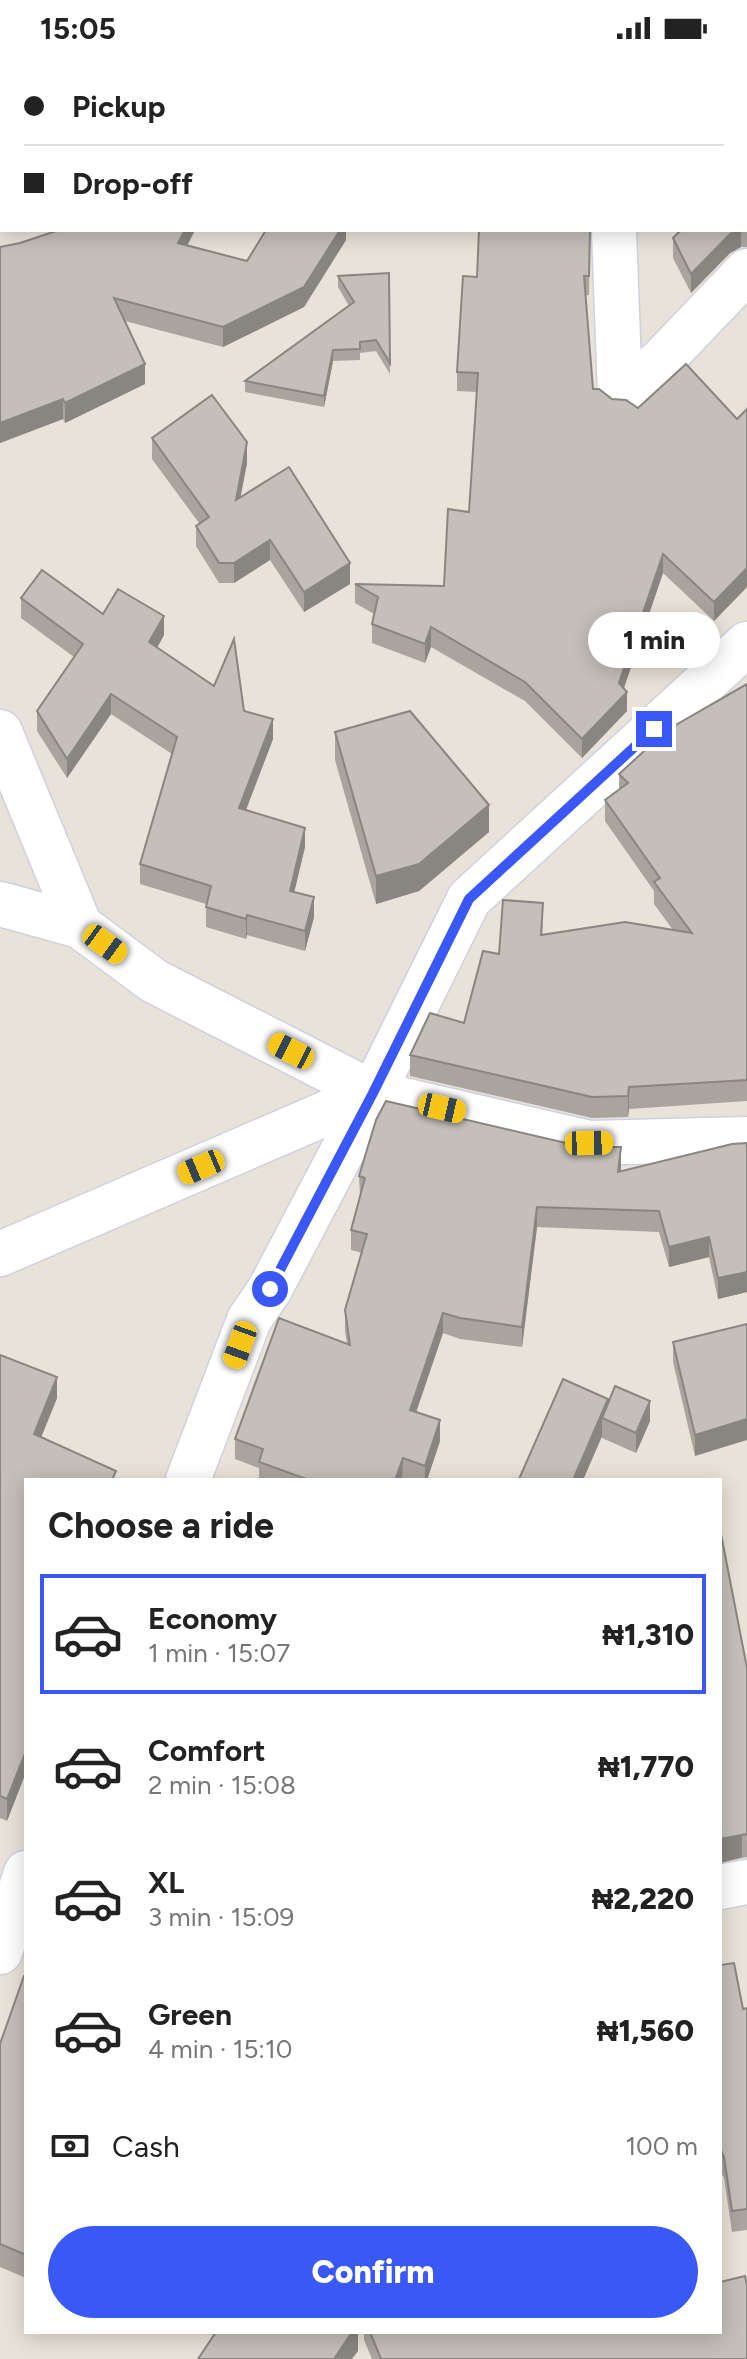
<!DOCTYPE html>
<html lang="en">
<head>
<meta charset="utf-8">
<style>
  body { margin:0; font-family:Figtree,sans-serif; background:#f2f2f2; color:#222; height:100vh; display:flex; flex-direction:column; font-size:30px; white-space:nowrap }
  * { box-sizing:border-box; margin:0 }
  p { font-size:26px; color:#767676 }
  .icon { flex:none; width:44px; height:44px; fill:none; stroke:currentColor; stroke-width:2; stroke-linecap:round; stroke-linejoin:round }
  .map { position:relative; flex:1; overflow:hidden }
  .panel { position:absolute; left:24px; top:1422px; width:698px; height:856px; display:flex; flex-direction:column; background:#fff; border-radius:0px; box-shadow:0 4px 20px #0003 }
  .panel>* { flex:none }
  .guide { position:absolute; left:0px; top:0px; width:748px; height:176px; box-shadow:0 4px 20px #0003; display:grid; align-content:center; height:176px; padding:0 24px; background:#fff }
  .end { position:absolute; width:36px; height:36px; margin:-18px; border:10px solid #3958f5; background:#fff; box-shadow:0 0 0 4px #fff }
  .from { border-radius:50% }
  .bubble { position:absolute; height:56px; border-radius:28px; background:#fff; box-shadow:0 4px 20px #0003; font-size:26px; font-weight:800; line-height:56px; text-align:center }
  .car { position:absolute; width:24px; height:48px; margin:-24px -12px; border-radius:10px; box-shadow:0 0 6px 2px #0007; background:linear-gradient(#f5c518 24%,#345 0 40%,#f5c518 0 76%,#345 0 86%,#f5c518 0) }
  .guide b { display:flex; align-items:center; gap:28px; height:76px; font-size:30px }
  .guide b+b { border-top:2px solid #e0e0e0 }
  .guide i { width:20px; height:20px; background:#222 }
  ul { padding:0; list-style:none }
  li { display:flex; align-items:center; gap:24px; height:120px; margin:0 16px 12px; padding:0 8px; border:4px solid transparent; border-radius:0px }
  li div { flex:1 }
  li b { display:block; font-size:30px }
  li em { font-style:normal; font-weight:800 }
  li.on { border-color:#3958f5 }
  li>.icon { width:72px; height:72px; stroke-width:1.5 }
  h2 { padding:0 24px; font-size:36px; line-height:96px }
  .pay { display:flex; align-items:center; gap:20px; height:88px; padding:0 24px; font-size:30px }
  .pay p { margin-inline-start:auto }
  .primary-button { display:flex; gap:16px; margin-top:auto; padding:16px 24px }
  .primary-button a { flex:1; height:92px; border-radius:48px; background:#3958f5; color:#fff; font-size:32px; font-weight:800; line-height:92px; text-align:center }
  .status { display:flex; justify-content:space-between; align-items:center; height:56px; padding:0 40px; background:#fff; direction:ltr }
  .status svg { height:22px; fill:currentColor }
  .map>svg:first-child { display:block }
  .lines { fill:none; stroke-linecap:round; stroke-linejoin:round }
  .street-casing { stroke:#cdd1e0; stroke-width:47 }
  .street { stroke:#fff; stroke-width:44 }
  .wall { fill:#a9a49e }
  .shaded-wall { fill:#898681 }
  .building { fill:#c4bfb8; stroke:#898681; stroke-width:2 }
  .route { stroke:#3958f5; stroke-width:10 }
</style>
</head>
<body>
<div class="status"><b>15:05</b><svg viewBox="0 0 49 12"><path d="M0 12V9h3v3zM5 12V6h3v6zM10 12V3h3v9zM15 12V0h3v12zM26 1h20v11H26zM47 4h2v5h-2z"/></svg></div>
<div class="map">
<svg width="747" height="2303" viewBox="0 0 747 2303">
  <rect width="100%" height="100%" fill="#e9e2d8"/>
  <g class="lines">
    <defs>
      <g id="street">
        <path d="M 631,0 L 631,2"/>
        <path d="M 0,134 L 2,134"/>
        <path d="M 614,174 L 620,339"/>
        <path d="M 620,339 L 661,305 L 747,215"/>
        <path d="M 0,676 L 80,870"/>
        <path d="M 0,848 L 80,870 L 154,925 L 373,1037 L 589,1087 L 747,1083"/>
        <path d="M 0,1198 L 373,1037"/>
        <path d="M 188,1424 L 249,1264 L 270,1233 L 373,1037 L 469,843 L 747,588"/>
        <path d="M 720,1831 L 747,1826"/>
        <path d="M 0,1896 L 26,1817"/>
      </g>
    </defs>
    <use href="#street" class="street-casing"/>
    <use href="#street" class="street"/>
  </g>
  <g class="wall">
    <path d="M 747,100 L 747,191 L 741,191 L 730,197 L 691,237 L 673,202 L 673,182 L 681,174 L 746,174 Z"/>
    <path d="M 59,174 L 195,174 L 187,190 L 247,205 L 346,174 L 346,184 L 304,251 L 223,291 L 125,265 L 145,328 L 65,367 L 63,363 L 0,387 L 0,191 L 20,187 Z"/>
    <path d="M 590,174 L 589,239 L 585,239 L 593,333 L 612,343 L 638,352 L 737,363 L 747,353 L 747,531 L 714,565 L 663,517 L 624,632 L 627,655 L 582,702 L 525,645 L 431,591 L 425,607 L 372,587 L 372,568 L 374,558 L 355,547 L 355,528 L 444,530 L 469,456 L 477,336 L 457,335 L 457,316 L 477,221 Z"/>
    <path d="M 389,217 L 390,318 L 376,295 L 360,297 L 360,304 L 333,305 L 324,351 L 245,336 L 245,325 L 349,250 L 338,231 L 338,220 Z"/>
    <path d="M 152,382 L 247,407 L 240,441 L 350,528 L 304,556 L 270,504 L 234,527 L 219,527 L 196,490 L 196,470 L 199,467 L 152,403 Z"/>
    <path d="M 21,542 L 103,558 L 164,579 L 157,592 L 244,655 L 273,683 L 246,754 L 305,791 L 294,836 L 314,861 L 305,895 L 247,879 L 246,883 L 206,871 L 206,848 L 140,828 L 140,808 L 172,698 L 111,658 L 67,722 L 37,675 L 37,655 L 74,601 L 21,562 Z"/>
    <path d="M 747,628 L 747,1045 L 629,1053 L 628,1061 L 592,1062 L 410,1020 L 410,999 L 464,967 L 499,898 L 543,868 L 542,879 L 673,874 L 654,848 L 654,835 L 605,765 L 605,744 L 619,734 L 619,718 Z"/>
    <path d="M 335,676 L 489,776 L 419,835 L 376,848 L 335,704 Z"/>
    <path d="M 747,1087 L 747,1236 L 718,1243 L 709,1201 L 669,1211 L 659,1176 L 537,1171 L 522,1291 L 460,1283 L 443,1277 L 416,1356 L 440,1385 L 427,1424 L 408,1424 L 403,1422 L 402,1424 L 259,1424 L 259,1412 L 235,1403 L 235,1383 L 347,1288 L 345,1275 L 345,1254 L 362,1197 L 351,1194 L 351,1174 L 360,1141 L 359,1120 L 621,1111 L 621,1115 Z"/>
    <path d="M 747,1268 L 695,1400 L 673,1306 L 673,1286 Z"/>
    <path d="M 0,1299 L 57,1342 L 41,1381 L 116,1424 L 26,1424 L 26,1716 L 7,1765 L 0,1762 Z"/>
    <path d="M 608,1346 L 650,1365 L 636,1397 L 602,1382 L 602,1380 L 583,1424 L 519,1424 L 519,1423 Z"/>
    <path d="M 747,1612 L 747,1801 L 720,1807 Z"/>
    <path d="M 720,1909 L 743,1953 L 747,1952 L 747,2174 L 732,2176 L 724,2122 L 720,2113 Z"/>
    <path d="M 26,1920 L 26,2222 L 0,2211 L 0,1988 Z"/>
    <path d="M 364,2276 L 720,2276 L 747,2303 L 372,2303 L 364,2284 Z"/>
  </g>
  <g class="shaded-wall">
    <path d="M 0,89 L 2,89 L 2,109 L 0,110 Z"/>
    <path d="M 185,174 L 195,174 L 178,207 L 178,187 Z"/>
    <path d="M 340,174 L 346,174 L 346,184 L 304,251 L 223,291 L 223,271 Z"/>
    <path d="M 737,174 L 741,174 L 741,191 L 730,197 L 691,237 L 691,218 L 730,178 Z"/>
    <path d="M 333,294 L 333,305 L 324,351 L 324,340 Z"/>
    <path d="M 145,308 L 145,328 L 65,367 L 65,347 Z"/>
    <path d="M 63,343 L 63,363 L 0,387 L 0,367 Z"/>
    <path d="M 247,386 L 247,407 L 236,465 L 236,444 Z"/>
    <path d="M 270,484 L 270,504 L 234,527 L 234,507 Z"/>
    <path d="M 663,498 L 663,517 L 620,643 L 627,636 L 627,655 L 582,702 L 582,683 L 619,627 Z"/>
    <path d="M 350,507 L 350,528 L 304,556 L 304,536 Z"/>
    <path d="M 747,512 L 747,531 L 714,565 L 714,546 Z"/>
    <path d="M 164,560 L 164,579 L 149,606 L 149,586 Z"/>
    <path d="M 431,571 L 431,591 L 425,607 L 425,588 Z"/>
    <path d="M 111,638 L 111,658 L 67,722 L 67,703 Z"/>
    <path d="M 273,663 L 273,683 L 239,772 L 239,752 Z"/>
    <path d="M 489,749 L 489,776 L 419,835 L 376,848 L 376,820 Z"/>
    <path d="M 305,772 L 305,791 L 290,854 L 290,835 Z"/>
    <path d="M 314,841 L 314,861 L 305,895 L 305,875 Z"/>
    <path d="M 247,859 L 247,879 L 246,883 L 246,863 Z"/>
    <path d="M 629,1031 L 629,1053 L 628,1061 L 628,1040 Z"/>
    <path d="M 621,1091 L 621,1111 L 618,1136 L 618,1116 Z"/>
    <path d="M 537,1151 L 537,1171 L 522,1291 L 522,1271 Z"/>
    <path d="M 709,1181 L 709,1201 L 669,1211 L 669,1191 Z"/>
    <path d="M 747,1216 L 747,1236 L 718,1243 L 718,1222 Z"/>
    <path d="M 443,1257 L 443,1277 L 410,1374 L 410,1354 Z"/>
    <path d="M 57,1321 L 57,1342 L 34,1399 L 34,1378 Z"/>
    <path d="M 608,1343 L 608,1364 L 602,1362 L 602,1380 L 583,1424 L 573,1424 Z"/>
    <path d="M 650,1345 L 650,1365 L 636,1397 L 636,1377 Z"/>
    <path d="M 747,1363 L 747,1384 L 695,1400 L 695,1379 Z"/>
    <path d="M 440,1364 L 440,1385 L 427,1424 L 425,1424 L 425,1410 Z"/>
    <path d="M 403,1402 L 402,1424 L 395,1424 Z"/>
    <path d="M 26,1695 L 26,1716 L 7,1765 L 7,1743 Z"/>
    <path d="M 742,1778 L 742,1801 L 720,1807 L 720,1783 Z"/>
    <path d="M 352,2276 L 358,2276 L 358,2295 L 352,2303 L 334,2303 Z"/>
  </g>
  <g class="building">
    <path d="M 0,0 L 66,0 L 66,2 L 2,2 L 2,89 L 0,89 Z"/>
    <rect x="469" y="0" width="98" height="2"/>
    <path d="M 581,0 L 615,0 L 617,2 L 582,2 Z"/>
    <path d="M 646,0 L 705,0 L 704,2 L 644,2 Z"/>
    <path d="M 747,100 L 747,172 L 746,172 Z"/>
    <path d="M 59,174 L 185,174 L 178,187 L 247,205 L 266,174 L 340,174 L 304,231 L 223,271 L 114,242 L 145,308 L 65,347 L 63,343 L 0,367 L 0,191 L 20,187 Z"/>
    <path d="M 479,174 L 590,174 L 589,220 L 584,220 L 593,333 L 599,333 L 612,343 L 626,344 L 638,352 L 686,308 L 737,363 L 747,353 L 747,512 L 714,546 L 663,498 L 619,627 L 627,636 L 582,683 L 525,626 L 431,571 L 425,588 L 372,568 L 378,541 L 355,528 L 444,530 L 448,453 L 469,456 L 478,317 L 457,316 L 463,220 L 477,221 Z"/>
    <path d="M 681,174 L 737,174 L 730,178 L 691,218 L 673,182 Z"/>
    <path d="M 389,217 L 390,307 L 376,284 L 360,286 L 360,293 L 333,294 L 324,340 L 245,325 L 354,246 L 338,220 Z"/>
    <path d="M 212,339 L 247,386 L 236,444 L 289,411 L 350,507 L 304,536 L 270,484 L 234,507 L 219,507 L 196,470 L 209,461 L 152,382 Z"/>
    <path d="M 42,514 L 103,558 L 118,533 L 164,560 L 149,586 L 214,630 L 234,583 L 244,655 L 273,663 L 239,752 L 305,772 L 290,835 L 314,841 L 305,875 L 247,859 L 246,863 L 206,851 L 211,830 L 140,808 L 177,681 L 111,638 L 67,703 L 37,655 L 83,588 L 21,542 Z"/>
    <path d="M 747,628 L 747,1024 L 629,1031 L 628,1040 L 592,1041 L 410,999 L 430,957 L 464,967 L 483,895 L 499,898 L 503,844 L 543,847 L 541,879 L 625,866 L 692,877 L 654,826 L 660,822 L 605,744 L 628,727 L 619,718 L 667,674 Z"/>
    <path d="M 410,655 L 489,749 L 419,808 L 376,820 L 335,676 Z"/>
    <path d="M 386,1045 L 583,1091 L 621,1091 L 618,1116 L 732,1088 L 747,1087 L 747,1216 L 718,1222 L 709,1181 L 669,1191 L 659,1155 L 537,1151 L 522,1271 L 460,1262 L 443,1257 L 410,1354 L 440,1364 L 425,1410 L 403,1402 L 395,1424 L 309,1424 L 259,1406 L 263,1393 L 235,1383 L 279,1262 L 350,1289 L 345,1254 L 367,1178 L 351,1174 L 365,1122 L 359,1120 L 376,1064 Z"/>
    <path d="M 747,1268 L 747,1363 L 695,1379 L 673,1286 Z"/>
    <path d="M 0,1299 L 57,1321 L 34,1378 L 116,1415 L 112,1424 L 26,1424 L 26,1695 L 7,1743 L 0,1740 Z"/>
    <path d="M 563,1323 L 608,1343 L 573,1424 L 523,1424 L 519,1423 Z"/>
    <path d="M 615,1330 L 650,1345 L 636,1377 L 602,1362 Z"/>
    <path d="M 720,1473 L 747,1612 L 747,1778 L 720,1783 Z"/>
    <path d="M 734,1907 L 743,1953 L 747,1952 L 747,2153 L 732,2155 L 724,2101 L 720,2092 L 720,1909 Z"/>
    <path d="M 24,1920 L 26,1920 L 26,2199 L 0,2188 L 0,1988 Z"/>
    <path d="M 745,2220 L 747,2229 L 747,2303 L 381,2303 L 370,2276 L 720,2276 L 720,2226 Z"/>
    <path d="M 216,2276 L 352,2276 L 334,2303 L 198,2303 Z"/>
  </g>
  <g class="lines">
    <path class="route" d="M 270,1233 L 373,1037 L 469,843 L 654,673"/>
  </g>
</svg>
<i class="end from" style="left:270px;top:1233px"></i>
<i class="end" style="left:654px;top:673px"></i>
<div class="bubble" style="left:588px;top:556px;width:132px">1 min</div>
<i class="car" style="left:105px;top:888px;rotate:126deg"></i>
<i class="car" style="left:291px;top:995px;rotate:297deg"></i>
<i class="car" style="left:442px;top:1052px;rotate:103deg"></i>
<i class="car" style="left:589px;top:1087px;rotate:89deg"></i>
<i class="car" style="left:201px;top:1111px;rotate:247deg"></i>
<i class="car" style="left:240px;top:1289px;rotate:200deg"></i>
<div class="guide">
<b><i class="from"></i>Pickup</b>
<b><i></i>Drop-off</b>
</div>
<section class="panel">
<h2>Choose a ride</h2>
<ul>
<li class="on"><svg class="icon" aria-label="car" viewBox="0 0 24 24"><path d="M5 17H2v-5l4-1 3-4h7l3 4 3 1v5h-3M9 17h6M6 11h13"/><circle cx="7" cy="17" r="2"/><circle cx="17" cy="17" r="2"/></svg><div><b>Economy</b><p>1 min · 15:07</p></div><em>₦1,310</em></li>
<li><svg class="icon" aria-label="car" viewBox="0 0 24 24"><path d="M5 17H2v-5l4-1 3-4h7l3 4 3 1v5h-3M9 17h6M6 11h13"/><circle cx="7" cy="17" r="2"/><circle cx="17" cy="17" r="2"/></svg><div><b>Comfort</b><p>2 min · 15:08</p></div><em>₦1,770</em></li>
<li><svg class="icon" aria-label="car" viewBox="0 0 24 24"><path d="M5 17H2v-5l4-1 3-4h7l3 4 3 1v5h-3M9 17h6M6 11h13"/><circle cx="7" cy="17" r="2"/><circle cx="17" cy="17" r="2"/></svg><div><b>XL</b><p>3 min · 15:09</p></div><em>₦2,220</em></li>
<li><svg class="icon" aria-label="car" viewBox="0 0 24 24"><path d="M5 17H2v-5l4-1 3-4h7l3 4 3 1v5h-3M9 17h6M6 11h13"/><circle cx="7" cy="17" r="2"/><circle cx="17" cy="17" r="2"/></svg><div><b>Green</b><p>4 min · 15:10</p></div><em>₦1,560</em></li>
</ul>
<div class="pay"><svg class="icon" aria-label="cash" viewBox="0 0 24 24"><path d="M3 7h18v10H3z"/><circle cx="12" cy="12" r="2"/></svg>Cash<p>100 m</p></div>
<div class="primary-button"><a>Confirm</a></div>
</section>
</div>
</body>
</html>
